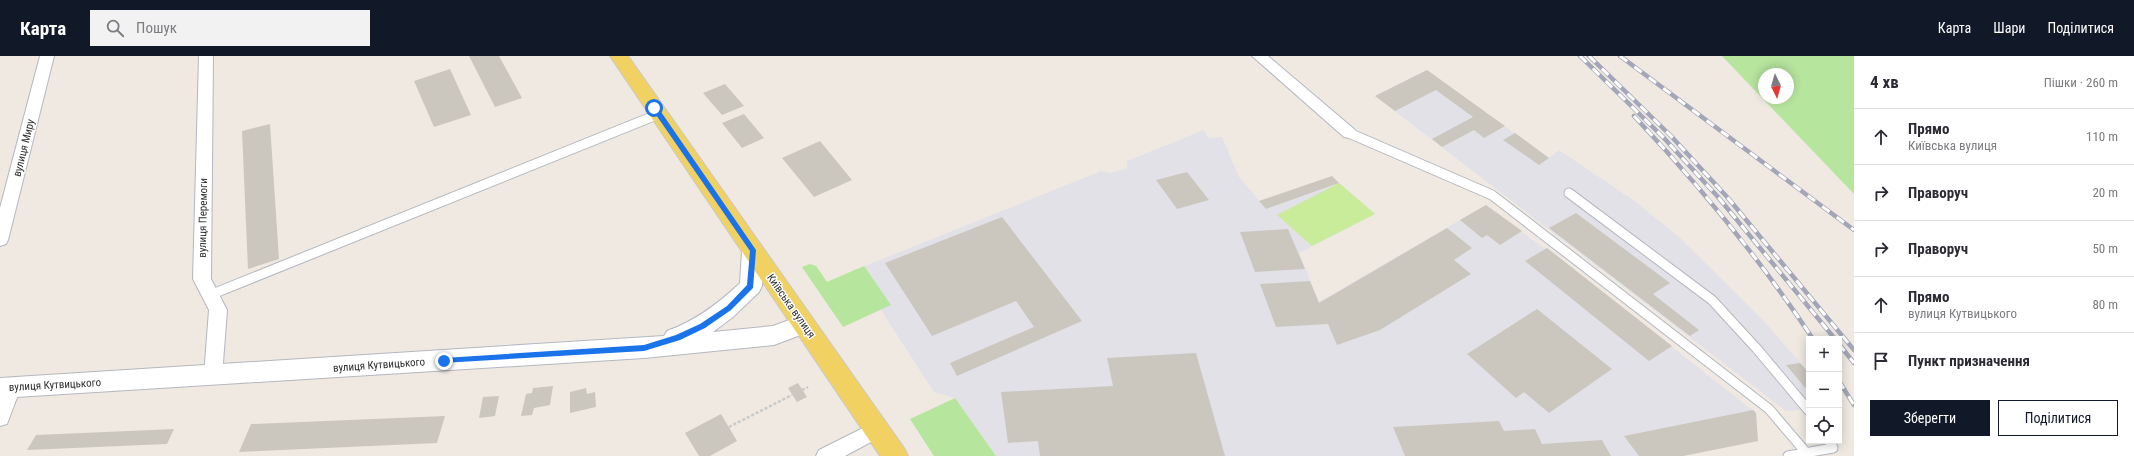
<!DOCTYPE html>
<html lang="uk">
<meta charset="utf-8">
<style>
body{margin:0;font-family:"Roboto Condensed",sans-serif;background:#f2f2f3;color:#2b2b33}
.controls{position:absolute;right:12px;bottom:12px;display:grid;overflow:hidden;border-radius:0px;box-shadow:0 2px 10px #0003}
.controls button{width:36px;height:36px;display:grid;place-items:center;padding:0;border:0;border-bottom:1px solid #e1e1e2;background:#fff;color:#2b2b33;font:20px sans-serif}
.compass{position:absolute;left:1758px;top:12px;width:36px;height:36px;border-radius:50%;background:#fff;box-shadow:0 2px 10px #0003;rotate:175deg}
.stop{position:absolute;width:12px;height:12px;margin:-9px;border:3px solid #1a73e8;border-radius:50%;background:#fff}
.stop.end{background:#1a73e8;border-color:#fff;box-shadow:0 1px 4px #0008}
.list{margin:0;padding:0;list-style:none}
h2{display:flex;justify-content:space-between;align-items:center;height:52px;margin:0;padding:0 16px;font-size:17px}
h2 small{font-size:13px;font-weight:400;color:#7c7c81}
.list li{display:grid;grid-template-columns:26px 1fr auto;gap:12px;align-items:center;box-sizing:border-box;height:56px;padding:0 16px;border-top:1px solid #e1e1e2}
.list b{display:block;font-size:15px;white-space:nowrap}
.list p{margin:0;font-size:13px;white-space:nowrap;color:#7c7c81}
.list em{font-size:13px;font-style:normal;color:#7c7c81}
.actions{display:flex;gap:8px;padding:12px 16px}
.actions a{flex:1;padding:9px 0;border:1px solid #111827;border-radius:0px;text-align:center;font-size:14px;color:#111827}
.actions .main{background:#111827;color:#fff}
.icon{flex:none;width:22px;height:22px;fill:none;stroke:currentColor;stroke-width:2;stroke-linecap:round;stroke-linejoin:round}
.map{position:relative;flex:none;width:1854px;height:400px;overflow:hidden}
header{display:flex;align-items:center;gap:24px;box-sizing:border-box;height:56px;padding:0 20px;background:#111827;color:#fff}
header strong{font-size:19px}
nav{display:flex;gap:22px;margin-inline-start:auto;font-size:14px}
.search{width:280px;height:36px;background:#f2f2f3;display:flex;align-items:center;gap:10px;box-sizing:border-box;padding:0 14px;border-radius:0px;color:#7c7c81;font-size:15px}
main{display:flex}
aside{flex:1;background:#fff}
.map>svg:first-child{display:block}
.industrial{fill:#e3e1e8}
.green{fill:#b6e59e;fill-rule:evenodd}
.pitch{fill:#c9ec9a}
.building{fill:#cbc7bf}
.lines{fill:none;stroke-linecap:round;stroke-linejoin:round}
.service-casing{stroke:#b4b7c1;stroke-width:11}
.minor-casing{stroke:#b4b7c1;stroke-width:2}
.tertiary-casing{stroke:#b4b7c1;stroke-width:2}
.primary-casing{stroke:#c9c9c9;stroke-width:2}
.path{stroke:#c9c9c9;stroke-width:2.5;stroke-dasharray:3 2;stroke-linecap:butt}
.service{stroke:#fff;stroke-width:9}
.minor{fill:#fff;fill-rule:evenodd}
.tertiary{fill:#fff;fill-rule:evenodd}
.primary{fill:#f2d163;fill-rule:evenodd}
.rail-casing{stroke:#a3a6b8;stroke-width:4.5}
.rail{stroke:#fff;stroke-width:3;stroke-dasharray:9;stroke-linecap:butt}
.route{fill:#1a73e8}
.labels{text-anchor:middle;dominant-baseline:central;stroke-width:3;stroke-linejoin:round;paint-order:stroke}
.street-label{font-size:11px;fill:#2e2e2e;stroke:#fff}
</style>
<header>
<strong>Карта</strong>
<div class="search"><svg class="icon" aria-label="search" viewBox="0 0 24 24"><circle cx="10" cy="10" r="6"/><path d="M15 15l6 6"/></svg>Пошук</div>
<nav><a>Карта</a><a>Шари</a><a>Поділитися</a></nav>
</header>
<main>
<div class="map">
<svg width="1854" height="400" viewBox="0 0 1854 400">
<rect width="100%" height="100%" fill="#efe9e1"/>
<g class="industrial">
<polygon points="1427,14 1549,102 1559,94 1636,146 1679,181 1763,264 1809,317 1809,353 1786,355 1375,40"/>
<polygon points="1204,74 1208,82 1222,81 1239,121 1266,153 1339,127 1375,158 1299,197 1319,246 1486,149 1545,193 1547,192 1756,357 1758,385 1683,400 996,400 955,342 934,336 855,214 1101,115 1110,117 1127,112 1127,105"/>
</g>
<g class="green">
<path d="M1722,0H1854V138ZM1764,18H1788V42H1764Z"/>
<polygon points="810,208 816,210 827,226 864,210 891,249 843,271 802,211"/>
<polygon points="955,342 996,400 934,400 910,363"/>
</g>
<polygon class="pitch" points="1339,127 1375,158 1312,190 1277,159"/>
<g class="building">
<polygon points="469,0 499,0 522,42 495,51"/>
<polygon points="450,13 471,59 434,71 414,25"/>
<polygon points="1427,14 1484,55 1505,70 1484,82 1474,74 1442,91 1432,83 1473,61 1436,34 1395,55 1375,40"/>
<polygon points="725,28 744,50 722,59 703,37"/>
<polygon points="744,58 764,82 742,92 722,67"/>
<polygon points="270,68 279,203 248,213 242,75"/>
<polygon points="1515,77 1549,102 1539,109 1503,84"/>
<polygon points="820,85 852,124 814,141 782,102"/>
<polygon points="1187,116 1209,144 1177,153 1156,124"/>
<polygon points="1332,120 1339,127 1266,153 1259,145"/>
<polygon points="1486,149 1522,175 1500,189 1487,179 1482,182 1460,164"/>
<polygon points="1576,157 1670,227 1653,238 1699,274 1690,280 1549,172"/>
<polygon points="1002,161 1082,265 957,320 950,307 1034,271 1016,245 932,280 885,207"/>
<polygon points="1447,172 1472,192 1454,204 1471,218 1380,274 1337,289 1328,268 1276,271 1260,228 1310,225 1319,247"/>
<polygon points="1288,173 1305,213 1255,216 1240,176"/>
<polygon points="1547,192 1672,290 1649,305 1525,205"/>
<polygon points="1537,253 1612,313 1549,357 1524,336 1516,342 1467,298"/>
<polygon points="1196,297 1225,400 1040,400 1038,385 1008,387 1001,336 1113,330 1107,302"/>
<polygon points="1800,307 1809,317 1809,336 1786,309"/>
<polygon points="798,327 807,341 797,346 788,332"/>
<polygon points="553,330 550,349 534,352 532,359 521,360 526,338 532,337 533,332"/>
<polygon points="586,332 587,338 595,336 596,351 570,357 570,336"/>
<polygon points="499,340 495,360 479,362 483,341"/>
<polygon points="1753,354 1756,357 1758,385 1683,400 1639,400 1624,380"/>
<polygon points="721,358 737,385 710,400 699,400 685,377"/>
<polygon points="445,360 437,387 239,396 251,368"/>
<polygon points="1499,365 1504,375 1535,373 1542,388 1602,384 1611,400 1405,400 1393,371"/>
<polygon points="174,373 167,388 27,394 36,379"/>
</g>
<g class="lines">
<g class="service-casing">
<g id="service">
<polyline points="1349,77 1492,139 1769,353 1809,400"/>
<polyline points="1569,137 1712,244 1757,293 1809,355"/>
<polyline points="210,239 659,58"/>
<polyline points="1788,400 1833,392 1829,385"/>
</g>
</g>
<g class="minor-casing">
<g id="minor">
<polygon points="40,0 54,0 8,184 6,188 0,190 0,152"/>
<polygon points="199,0 213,0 211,223 227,254 222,320 220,326 213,328 206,326 204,320 209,254 193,223"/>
<polygon points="1252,0 1268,0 1354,73 1357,77 1354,81 1349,82 1344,81"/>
<polygon points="12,323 19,325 21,331 7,368 0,370 0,338 5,325"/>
<polygon points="877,365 884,367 887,373 884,379 845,400 816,400 819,394"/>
</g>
</g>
<g class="tertiary-casing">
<path id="tertiary" d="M753,187L761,189L764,195L762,230L759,236L733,261L713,276L773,270L803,259L811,261L815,268L811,275L774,289L644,302L0,342V322L664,280L667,275C695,265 718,248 740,227L742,195L745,189Z"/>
</g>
<g class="primary-casing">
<polygon id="primary" points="610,0 628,0 904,392 908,400 880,400"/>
</g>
<g class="path">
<polyline points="802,334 808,331"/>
<polyline points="729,371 792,339"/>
</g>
<use href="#service" class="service"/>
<use href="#minor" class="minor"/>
<use href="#tertiary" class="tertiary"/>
<use href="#primary" class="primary"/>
<g class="rail-casing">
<g id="rail">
<polyline points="1580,0 1663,81 1718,141 1835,283"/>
<polyline points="1589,0 1671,80 1728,142 1854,294"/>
<polyline points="1620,0 1854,174"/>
<path d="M1634,60C1700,130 1760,203 1813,283"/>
<polyline points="1839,288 1854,307"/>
<polyline points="1839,325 1854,349"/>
</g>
</g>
<use href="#rail" class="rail"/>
</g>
<polygon class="route" points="652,50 657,50 756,194 753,232 731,254 705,272 680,284 644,295 442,307 442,303 444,302 644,289 676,279 700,268 727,250 747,229 750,195 652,53"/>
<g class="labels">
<g class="street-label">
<text transform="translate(24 92) rotate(-76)">вулиця Миру</text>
<text transform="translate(203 162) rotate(-89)">вулиця Перемоги</text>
<text transform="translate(791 250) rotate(55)">Київська вулиця</text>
<text transform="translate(379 309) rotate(-4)">вулиця Кутвицького</text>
<text transform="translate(55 329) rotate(-3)">вулиця Кутвицького</text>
</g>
</g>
</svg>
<div class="controls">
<button>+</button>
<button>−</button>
<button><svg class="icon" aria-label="locate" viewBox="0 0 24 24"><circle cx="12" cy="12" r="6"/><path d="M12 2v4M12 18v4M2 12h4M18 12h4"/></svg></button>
</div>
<svg class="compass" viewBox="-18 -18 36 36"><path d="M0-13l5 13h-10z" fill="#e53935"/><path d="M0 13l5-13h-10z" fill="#7c7c81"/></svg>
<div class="stop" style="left:654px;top:52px"></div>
<div class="stop end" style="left:444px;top:305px"></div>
</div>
<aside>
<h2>4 хв<small>Пішки · 260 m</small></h2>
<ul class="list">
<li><svg class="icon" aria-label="ahead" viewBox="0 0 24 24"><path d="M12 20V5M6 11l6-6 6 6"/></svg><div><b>Прямо</b><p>Київська вулиця</p></div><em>110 m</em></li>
<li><svg class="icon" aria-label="right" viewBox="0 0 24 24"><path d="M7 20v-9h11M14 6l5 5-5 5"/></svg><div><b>Праворуч</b></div><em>20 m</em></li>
<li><svg class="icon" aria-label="right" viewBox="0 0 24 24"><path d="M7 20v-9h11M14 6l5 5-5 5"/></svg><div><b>Праворуч</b></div><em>50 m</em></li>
<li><svg class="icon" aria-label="ahead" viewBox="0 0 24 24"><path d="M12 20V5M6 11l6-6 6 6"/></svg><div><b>Прямо</b><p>вулиця Кутвицького</p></div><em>80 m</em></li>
<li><svg class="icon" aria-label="arrive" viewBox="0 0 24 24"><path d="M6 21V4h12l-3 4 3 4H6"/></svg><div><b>Пункт призначення</b></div></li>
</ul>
<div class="actions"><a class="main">Зберегти</a><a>Поділитися</a></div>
</aside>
</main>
